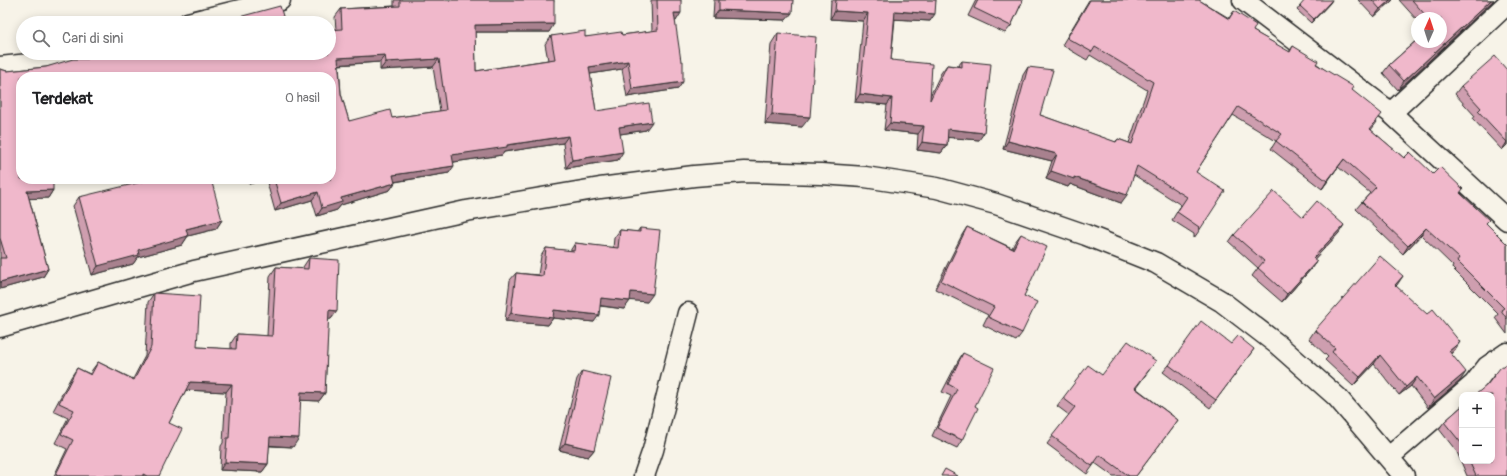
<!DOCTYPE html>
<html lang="id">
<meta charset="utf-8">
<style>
body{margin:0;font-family:Pangolin,sans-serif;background:#f6f6f6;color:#202124}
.controls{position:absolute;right:12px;bottom:12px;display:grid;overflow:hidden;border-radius:8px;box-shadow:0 2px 10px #0003}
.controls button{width:36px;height:36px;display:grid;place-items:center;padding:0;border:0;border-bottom:1px solid #e0e0e0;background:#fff;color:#202124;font:20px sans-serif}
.compass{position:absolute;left:1411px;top:12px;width:36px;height:36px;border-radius:50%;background:#fff;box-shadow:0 2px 10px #0003;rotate:3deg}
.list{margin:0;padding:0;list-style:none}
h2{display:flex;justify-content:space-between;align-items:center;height:52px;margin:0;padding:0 16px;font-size:17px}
h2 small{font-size:13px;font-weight:400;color:#757577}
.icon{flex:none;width:22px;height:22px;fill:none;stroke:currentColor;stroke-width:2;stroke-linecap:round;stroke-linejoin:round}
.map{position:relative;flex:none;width:1507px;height:476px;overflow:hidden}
.search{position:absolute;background:#fff;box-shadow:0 2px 10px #0003;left:16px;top:16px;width:320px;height:44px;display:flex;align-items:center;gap:10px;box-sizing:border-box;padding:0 14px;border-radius:22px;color:#757577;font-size:15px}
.panel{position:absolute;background:#fff;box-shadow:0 2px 10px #0003;left:16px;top:72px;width:320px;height:112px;border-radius:16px}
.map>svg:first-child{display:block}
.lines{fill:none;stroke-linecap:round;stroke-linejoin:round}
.street-casing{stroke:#2b2b2b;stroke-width:23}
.street{stroke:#f7f3e8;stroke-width:20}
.wall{fill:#ce9eaf;stroke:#2b2b2b;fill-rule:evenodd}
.shaded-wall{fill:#a8818e;stroke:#2b2b2b}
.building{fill:#f0b8cb;stroke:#2b2b2b;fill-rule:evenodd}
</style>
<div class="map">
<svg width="1507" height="476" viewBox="0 0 1507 476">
<rect width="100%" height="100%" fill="#f7f3e8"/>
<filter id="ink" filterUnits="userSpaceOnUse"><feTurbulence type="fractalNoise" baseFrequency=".025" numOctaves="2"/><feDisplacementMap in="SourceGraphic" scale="8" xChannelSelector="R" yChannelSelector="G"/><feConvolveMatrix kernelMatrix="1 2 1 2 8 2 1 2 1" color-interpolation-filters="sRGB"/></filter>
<g filter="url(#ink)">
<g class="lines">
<g class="street-casing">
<g id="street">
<polyline points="1243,0 1391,113 1507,220"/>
<polyline points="188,23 280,0"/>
<polyline points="0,67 39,63 76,53"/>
<polyline points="1391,113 1507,4"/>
<polyline points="0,327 194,271 466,211 600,188 694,176 744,172 821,174 865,177 937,188 996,204 1086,235 1156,263 1221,301 1277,344 1337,397 1404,476"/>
<polyline points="1389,457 1474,384 1487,367 1507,353"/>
<polyline points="644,476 653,450 688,313"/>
</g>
</g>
<use href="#street" class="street"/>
</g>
<g class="wall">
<path d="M394,0H554L549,32H475L476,71L548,60L545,44L551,36L585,37L622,35L652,31L651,0H681L676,21H675L678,89L627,97L622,69L590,74L596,111L646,130L620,134L618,160L566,168L563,143L504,152L502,155L454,162L449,173L395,182L390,190L341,205L337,210L317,216L312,200L275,211L266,179L249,184L247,179H331V77H21V179L53,190L48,198H29L48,269L43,277L0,289V69L7,71L46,67L85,59L89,53H329L336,30L335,17L341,9L394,6ZM380,62V70L433,67L440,111L392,118L349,121L341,94L339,65Z"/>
<polygon points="714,0 793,0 786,20 713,18"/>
<polygon points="831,0 936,0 930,21 895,19 891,60 930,96 941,73 947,65 958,66 962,61 979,140 948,137 947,145 941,153 917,150 918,134 884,130 887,105 855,102 863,21 830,19"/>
<polygon points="976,0 1023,0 1011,26 1005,33 968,16"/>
<polygon points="1089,0 1199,0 1229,18 1234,11 1253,31 1289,52 1293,46 1352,90 1377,122 1371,130 1404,158 1433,174 1461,193 1486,223 1507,244 1507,334 1495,318 1498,314 1452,268 1453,266 1421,235 1403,254 1356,209 1362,202 1370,193 1338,167 1322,189 1271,149 1276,141 1233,115 1196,172 1199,231 1194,238 1194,234 1172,220 1181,205 1134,175 1121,203 1070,184 1068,187 1046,179 1052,161 1003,149 1023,75 1028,67 1040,115 1115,142 1118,139 1129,143 1147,90 1090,55 1087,60 1062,45"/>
<polygon points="1358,0 1393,0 1374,17"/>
<polygon points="1399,0 1494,0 1398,90 1383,73 1389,65 1441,18 1417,18 1417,20"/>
<polygon points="1330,3 1311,23 1297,10 1300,6"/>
<polygon points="231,18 285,23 228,23"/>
<polygon points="778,33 802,127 765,124 771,44"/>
<polygon points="1507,70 1507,145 1502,150 1473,119 1475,116 1455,94 1461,86"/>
<polygon points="79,197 222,220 216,229 188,236 182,245 138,257 133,264 92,275 73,206"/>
<polygon points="1303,217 1339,233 1314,259 1311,269 1282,302 1252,276 1258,268 1229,242 1234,235"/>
<polygon points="967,227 1012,248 1015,242 1021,234 1024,296 1022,333 1016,341 983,325 988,315 935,289 962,235"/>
<polygon points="640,228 647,302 630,300 624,309 600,306 594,322 553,318 548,325 505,321 510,280 516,273 538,275 541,256 546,248 570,251 575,243 613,248 614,238 620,230 637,232"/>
<polygon points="309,258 337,311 331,319 328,319 325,393 319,401 301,400 293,447 269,446 268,464 262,472 220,470 221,446 223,443 226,392 186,390 169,423 159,476 54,476 67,449 55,443 68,418 53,411 71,377 77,368 90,374 92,370 98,362 133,379 145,356 148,302 154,293 197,347 231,349 231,343 237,334 267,336 270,276 276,267 303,269 303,267"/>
<polygon points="1396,286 1454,351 1451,353 1460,381 1428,408 1411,386 1399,395 1374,364 1353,386 1325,360 1328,357 1309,339 1315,330"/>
<polygon points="1231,344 1254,349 1210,408 1163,372 1169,365"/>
<polygon points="963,353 975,406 962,440 957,448 932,436 951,396 942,392 958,361"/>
<polygon points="1150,369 1136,388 1178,420 1136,476 1113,476 1095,463 1087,474 1047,444 1069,415 1057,406 1063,398 1102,375"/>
<polygon points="582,371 594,450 588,457 559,450 577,379"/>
<polygon points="1487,385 1507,476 1467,476 1457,452 1439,429 1444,422 1462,406 1462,461 1492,461"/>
</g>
<g class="shaded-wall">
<polygon points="1332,0 1330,3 1311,23 1314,19"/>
<polygon points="1390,0 1393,0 1374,17 1380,9"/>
<polygon points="1491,0 1494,0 1398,90 1404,81"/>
<polygon points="719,10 792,13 786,20 713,18"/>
<polygon points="835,11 868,13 863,21 830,19"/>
<polygon points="895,11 935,14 930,21 890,19"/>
<polygon points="674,13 681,13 676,21 668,21"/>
<polygon points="554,24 549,32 470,32 475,25"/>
<polygon points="385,55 380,62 333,65 338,58"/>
<polygon points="439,59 433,67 380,70 386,62"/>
<polygon points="628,61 622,69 584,75 589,67"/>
<polygon points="683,82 678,89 627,97 632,89"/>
<polygon points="860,94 892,98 887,105 855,102"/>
<polygon points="772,114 810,117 802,127 765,124"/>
<polygon points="652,122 646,130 614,135 619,127"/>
<polygon points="890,123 924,126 918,134 884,130"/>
<polygon points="948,129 984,133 979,140 943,137"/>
<polygon points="568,136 563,143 504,152 502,155 447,163 452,155 507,145"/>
<polygon points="1008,141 1057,154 1052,161 1003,149"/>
<polygon points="922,142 947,145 941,153 917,150"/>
<polygon points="1507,142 1507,145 1502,150"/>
<polygon points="623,152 618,160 566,168 572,160"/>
<polygon points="1344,159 1338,167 1322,189 1327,181"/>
<polygon points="454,166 449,173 387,183 393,175"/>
<polygon points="1051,171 1074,177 1127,195 1121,203 1070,184 1068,187 1046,179"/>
<polygon points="252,179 266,179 249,184"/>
<polygon points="395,183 390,190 341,205 337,210 317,216 322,208 341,198"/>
<polygon points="53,190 48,198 22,199 27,191"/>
<polygon points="318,192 312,200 275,211 281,203"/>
<polygon points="222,220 216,229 188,236 182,245 138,257 133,264 92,275 98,266 186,229"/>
<polygon points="1344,225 1339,233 1308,266 1313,258"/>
<polygon points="1426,228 1421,235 1403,254 1408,246"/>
<polygon points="1317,261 1311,269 1282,302 1287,294"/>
<polygon points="48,269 43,277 0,289 0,282"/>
<polygon points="1403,276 1397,285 1389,293 1395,285"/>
<polygon points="631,292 653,294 647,302 625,300"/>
<polygon points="601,298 630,301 624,309 596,305"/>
<polygon points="329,310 337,311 331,319 323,319"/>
<polygon points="554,310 599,315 594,322 553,318 548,325 505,321 511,313"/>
<polygon points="1460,342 1454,351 1443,359 1449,351"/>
<polygon points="1380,355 1374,364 1353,386 1360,377"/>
<polygon points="1466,372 1460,381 1428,408 1434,399"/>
<polygon points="1417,377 1411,386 1399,395 1406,387"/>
<polygon points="190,382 232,384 226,392 184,390"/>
<polygon points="301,392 325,393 319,401 295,400"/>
<polygon points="270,437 299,438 293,447 264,445"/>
<polygon points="565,443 594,450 588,457 559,450"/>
<polygon points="225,462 268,464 262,472 220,470"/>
</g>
<g class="building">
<path d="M400,0H554V24L475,25L476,71L555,59L551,36L585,31V37L621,32L622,35L658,30L657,0H681V13H674L681,61H683V82L632,89L628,61L589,67L596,111L649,103L652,122L619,127L623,152L572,160L568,136L507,145V147L452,155L454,166L393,175L395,183L341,198L342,202L322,208L318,192L281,203L274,179H331V77H21V179H53V190L27,191L48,269L0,282V258H6L0,238V69L7,71L46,67L73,59H88V54L89,53H329V30L342,29L341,9L400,6ZM385,55L386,62L439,59L446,110L392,118L390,110L349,121L341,94L338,58Z"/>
<polygon points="719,0 793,0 792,13 719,10"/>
<polygon points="836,0 936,0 935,14 895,11 891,60 932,64 930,100 947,65 962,67 962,61 991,64 984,133 948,129 947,145 922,142 924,126 890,123 892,98 860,94 868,13 835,11"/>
<polygon points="978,0 1023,0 1011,26 974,8"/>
<polygon points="1090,0 1199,0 1229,19 1234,11 1256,25 1253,31 1290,52 1293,46 1318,61 1316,64 1354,87 1352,90 1382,114 1370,129 1404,158 1410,152 1433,174 1440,167 1463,189 1460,193 1489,220 1486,223 1507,244 1507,319 1501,310 1504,308 1457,261 1459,258 1426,228 1408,246 1362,202 1376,187 1344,159 1327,181 1276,141 1282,134 1238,107 1196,172 1225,191 1199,231 1199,227 1177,212 1187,197 1137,166 1127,195 1074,177 1074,179 1051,171 1057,154 1008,141 1028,67 1053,70 1040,115 1116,142 1118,139 1132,144 1153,82 1095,47 1092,52 1067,38"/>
<polygon points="1305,0 1332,0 1314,19 1300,6"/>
<polygon points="1372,0 1390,0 1380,9"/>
<polygon points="1412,0 1491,0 1404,81 1389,65 1417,40 1417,42 1441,42 1441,18 1428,18"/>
<polygon points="280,6 285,23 210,23 231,22 231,18 239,17"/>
<polygon points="778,33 816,37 810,117 772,114"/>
<polygon points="1495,56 1507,70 1507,142 1478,111 1481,108 1461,86"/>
<polygon points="154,179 211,179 222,220 186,229 188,236 138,250 139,255 98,266 79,197"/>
<polygon points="1274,191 1303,217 1317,201 1344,225 1313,258 1317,261 1287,294 1258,268 1264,261 1234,235"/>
<polygon points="967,227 1013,249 1021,234 1047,247 1024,296 1037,302 1022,333 988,317 994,307 941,281"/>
<polygon points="640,228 660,230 653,294 631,292 630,301 601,298 599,315 554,310 553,318 511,313 516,273 543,276 546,248 574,251 575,243 618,248 620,230 640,232"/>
<polygon points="1380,256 1403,276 1395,285 1427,314 1433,309 1460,342 1449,351 1466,372 1434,399 1417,377 1406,387 1380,355 1360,377 1332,352 1335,348 1315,330"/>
<polygon points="309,258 339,260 337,311 329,310 325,393 301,392 299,438 270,437 268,464 225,462 227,438 229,438 232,384 190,382 169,423 182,429 159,476 147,476 143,474 143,476 61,476 56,474 73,440 61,434 74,410 59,403 77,368 91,375 98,362 134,380 151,347 154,293 200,296 197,347 236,349 237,334 272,336 276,267 308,269"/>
<polygon points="1201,321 1231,344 1238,336 1254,349 1216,400 1169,365"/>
<polygon points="1128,341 1156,361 1135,388 1178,420 1136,476 1129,476 1100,455 1092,466 1052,436 1075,407 1063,398 1088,365 1102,375"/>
<polygon points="963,353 994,368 975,406 978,408 962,440 937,428 957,389 948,384"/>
<polygon points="1507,363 1507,476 1476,476 1469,461 1492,461 1492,395 1475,395 1487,385 1500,368"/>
<polygon points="582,371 611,378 594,450 565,443"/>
<polygon points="1462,406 1462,444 1444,422"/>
<polygon points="945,469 958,476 941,476"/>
</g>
</g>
</svg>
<div class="controls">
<button>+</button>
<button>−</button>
</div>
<svg class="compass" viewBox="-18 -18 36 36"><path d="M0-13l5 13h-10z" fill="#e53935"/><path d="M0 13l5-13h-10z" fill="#757577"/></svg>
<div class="search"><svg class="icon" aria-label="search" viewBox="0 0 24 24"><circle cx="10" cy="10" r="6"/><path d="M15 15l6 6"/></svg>Cari di sini</div>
<section class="panel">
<h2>Terdekat<small>0 hasil</small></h2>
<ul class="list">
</ul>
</section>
</div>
